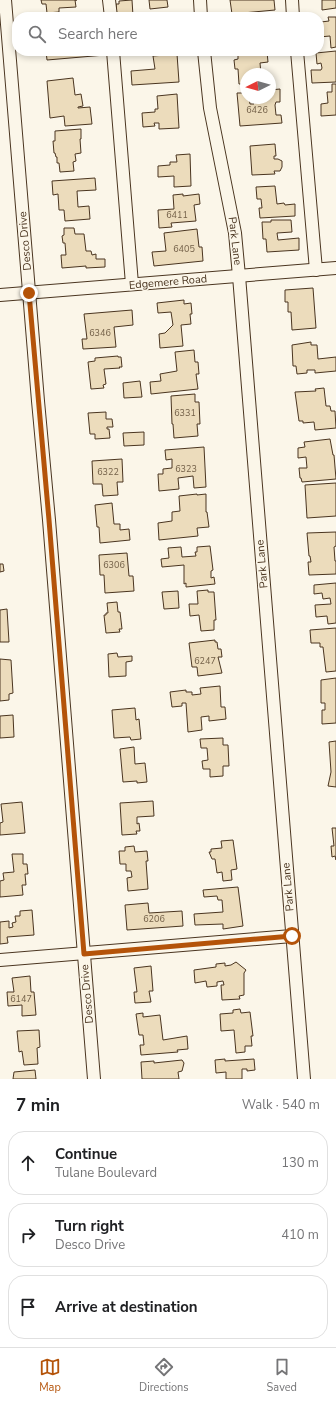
<!DOCTYPE html>
<meta charset="utf-8">
<style>
body{margin:0;font-family:"Nunito Sans",sans-serif;background:#f6f6f6;color:#202124}
.compass{position:absolute;left:240px;top:68px;width:36px;height:36px;border-radius:50%;background:#fff;box-shadow:0 2px 6px #0003;rotate:265deg}
.stop{position:absolute;width:12px;height:12px;margin:-9px;border:3px solid #b45309;border-radius:50%;background:#fff}
.stop.end{background:#b45309;border-color:#fff;box-shadow:0 1px 4px #0008}
.list{margin:0;padding:0;list-style:none}
h2{display:flex;justify-content:space-between;align-items:center;height:52px;margin:0;padding:0 16px;font-size:17px}
h2 small{font-size:13px;font-weight:400;color:#757577}
.list li{display:grid;grid-template-columns:26px 1fr auto;gap:12px;align-items:center;box-sizing:border-box;height:64px;margin:0 8px 8px;padding:0 8px;border:1px solid #e0e0e0;border-radius:16px}
.list b{display:block;font-size:15px;white-space:nowrap}
.list p{margin:0;font-size:13px;white-space:nowrap;color:#757577}
.list em{font-size:13px;font-style:normal;color:#757577}
.icon{flex:none;width:22px;height:22px;fill:none;stroke:currentColor;stroke-width:2;stroke-linecap:round;stroke-linejoin:round}
.map{position:relative;flex:none;width:336px;height:1079px;overflow:hidden}
.search{position:absolute;background:#fff;box-shadow:0 2px 6px #0003;left:12px;right:12px;top:12px;height:44px;display:flex;align-items:center;gap:10px;box-sizing:border-box;padding:0 14px;border-radius:16px;color:#757577;font-size:15px}
.sheet{height:268px;background:#fff}
nav{display:flex;justify-content:space-around;align-items:center;box-sizing:border-box;height:56px;border-top:1px solid #e0e0e0;background:#fff;font-size:11px;color:#757577}
nav a{display:grid;justify-items:center;gap:2px}
nav .on{color:#b45309}
.map>svg:first-child{display:block}
.building{fill:#ecdcbc;stroke:#4a3520}
.lines{fill:none;stroke-linecap:round;stroke-linejoin:round}
.minor-casing{stroke:#4a3520;stroke-width:14}
.minor{stroke:#fbf6e9;stroke-width:12}
.route{stroke:#b45309;stroke-width:5}
.labels{text-anchor:middle;dominant-baseline:central;stroke-width:3;stroke-linejoin:round;paint-order:stroke}
.number-label{font-size:9px;fill:#725f47}
.street-label{font-size:11px;fill:#4a3520;stroke:#fbf6e9}
</style>
<div class="map">
<svg width="336" height="1079" viewBox="0 0 336 1079">
<rect width="100%" height="100%" fill="#fbf6e9"/>
<g class="building">
<polygon points="41,0 77,0 75,0 76,7 59,8 59,12 47,13 46,4 42,4"/>
<polygon points="132,0 133,16 117,17 116,4 119,4 119,1"/>
<polygon points="149,0 167,0 168,7 150,9"/>
<polygon points="230,0 274,0 275,10 232,14"/>
<polygon points="322,0 336,0 336,8 322,10"/>
<polygon points="328,17 336,17 336,47 331,48 330,36 319,37 319,25 322,25 321,22 329,21"/>
<polygon points="46,51 105,51 105,55 47,60"/>
<polygon points="336,51 336,82 312,83 311,70 321,70 322,68 321,63 317,64 316,53"/>
<polygon points="267,52 268,62 260,63 261,74 246,74 246,84 239,84 238,69 235,69 234,60 238,59 238,54"/>
<polygon points="177,54 179,82 132,85 131,71 155,69 153,56"/>
<polygon points="73,78 75,95 81,94 83,106 78,107 78,108 90,107 92,124 65,126 64,116 50,118 47,81"/>
<polygon points="332,84 336,84 336,115 321,116 321,104 328,103 327,92 332,92"/>
<polygon points="280,89 280,102 276,102 275,105 276,115 281,115 282,123 240,126 237,93 246,93 246,98 249,98 250,104 254,104 253,102 261,102 260,98 270,98 270,90"/>
<polygon points="177,94 179,128 159,129 159,123 154,123 155,126 143,127 142,113 155,112 155,109 158,109 157,96"/>
<polygon points="81,129 81,139 80,139 81,153 75,154 76,161 73,162 74,171 60,172 59,163 57,163 57,157 56,157 55,153 54,153 53,141 55,141 55,131"/>
<polygon points="275,144 276,156 274,156 274,159 278,159 282,161 282,167 280,171 274,171 275,174 252,175 250,146"/>
<polygon points="190,154 191,186 174,187 174,176 158,177 158,166 170,165 170,162 177,162 176,155"/>
<polygon points="95,178 96,190 77,191 78,207 89,206 90,219 65,221 64,210 59,210 58,194 53,195 52,181"/>
<polygon points="275,186 277,204 284,203 285,205 295,204 295,216 260,218 259,208 262,208 261,199 257,199 256,187"/>
<polygon points="183,194 183,196 199,194 200,204 194,205 196,221 171,223 172,227 159,228 158,210 174,209 173,195"/>
<polygon points="271,220 291,220 292,232 277,233 278,240 299,238 299,250 267,252 266,239 263,239 262,222 271,222"/>
<polygon points="64,228 74,228 75,234 84,234 86,251 91,251 92,255 96,254 96,259 105,259 105,267 86,268 86,266 62,268 61,255 66,255 65,243 63,243 62,236 64,235"/>
<polygon points="197,229 199,247 202,247 203,261 154,266 152,252 166,251 164,233"/>
<polygon points="313,288 316,328 292,330 291,312 288,312 288,302 285,302 285,290"/>
<polygon points="184,300 184,304 191,303 192,314 190,314 191,324 181,325 183,346 160,348 159,334 165,333 173,325 171,312 158,313 157,303"/>
<polygon points="132,310 133,325 114,327 116,347 83,349 82,339 87,339 84,314"/>
<polygon points="311,342 311,345 317,345 318,359 336,357 336,371 315,373 315,370 307,370 307,373 297,374 296,366 293,366 292,345"/>
<polygon points="194,350 195,362 198,362 199,374 196,374 198,389 151,394 150,382 161,381 160,374 177,371 175,352"/>
<polygon points="118,356 118,357 121,357 122,367 119,367 120,368 104,369 106,384 103,385 104,388 91,389 88,362 95,361 95,358"/>
<polygon points="140,381 142,397 124,398 123,383"/>
<polygon points="324,388 326,406 330,406 331,411 335,411 336,428 315,430 314,422 303,423 303,421 299,421 295,392 316,391 315,389"/>
<polygon points="195,394 195,402 199,402 200,424 197,424 198,436 174,438 173,424 172,424 171,396"/>
<polygon points="106,412 106,419 112,419 113,427 107,427 107,429 109,429 110,438 95,439 95,434 90,434 88,413"/>
<polygon points="144,432 144,445 124,446 123,433"/>
<polygon points="330,439 333,455 334,455 336,479 302,482 301,478 300,478 299,468 307,468 306,457 298,458 298,448 305,447 304,442"/>
<polygon points="204,447 206,487 194,488 193,476 178,478 179,489 159,491 158,474 163,474 163,469 172,468 172,459 166,460 165,450"/>
<polygon points="122,459 123,482 117,482 118,495 103,496 102,484 93,484 92,461"/>
<polygon points="336,483 336,516 307,518 305,485"/>
<polygon points="197,494 197,495 206,494 206,512 207,512 209,527 197,528 198,536 159,540 158,523 172,521 172,512 180,511 179,496"/>
<polygon points="112,503 114,524 120,524 120,530 129,529 130,540 100,543 99,527 97,527 95,505"/>
<polygon points="336,532 336,546 334,547 335,561 336,561 336,574 309,575 308,562 311,562 310,556 309,556 307,533"/>
<polygon points="210,546 213,570 211,571 211,578 214,577 215,584 186,587 186,583 184,584 184,565 162,567 161,559 169,558 168,548 181,547 182,557 196,556 195,552 197,552 197,547"/>
<polygon points="127,553 129,576 133,576 134,591 105,593 104,575 100,575 99,555"/>
<polygon points="0,564 3,564 4,571 0,572"/>
<polygon points="336,583 336,623 328,624 327,616 316,617 315,605 331,604 330,598 323,599 322,593 314,594 314,585"/>
<polygon points="208,590 208,592 214,592 216,620 214,620 214,630 201,631 199,615 190,616 189,604 198,604 197,591"/>
<polygon points="178,591 179,608 164,609 162,592"/>
<polygon points="117,602 118,612 120,612 122,629 119,629 120,632 106,633 104,615 106,615 106,613 108,613 107,603"/>
<polygon points="7,609 9,642 0,642 0,610"/>
<polygon points="336,628 336,671 326,672 323,647 320,647 320,643 311,643 310,630"/>
<polygon points="215,640 215,642 217,642 218,649 221,649 222,657 218,657 222,673 198,676 197,667 192,667 189,643"/>
<polygon points="117,653 118,657 132,656 132,661 126,662 126,676 109,677 108,654"/>
<polygon points="0,659 11,660 13,693 9,694 9,700 0,701"/>
<polygon points="336,678 336,723 322,724 322,710 325,710 325,703 321,703 321,680"/>
<polygon points="220,686 221,707 225,707 226,719 209,721 209,716 201,717 202,730 188,732 186,703 182,703 182,706 172,707 170,692 186,690 186,692 192,692 192,695 201,694 200,688"/>
<polygon points="135,708 136,720 139,719 141,739 131,740 130,737 114,738 112,710"/>
<polygon points="13,715 14,737 0,738 0,716"/>
<polygon points="223,738 223,745 228,745 229,766 223,766 223,776 210,777 210,769 203,769 202,761 208,760 207,748 201,748 200,739"/>
<polygon points="336,741 336,787 328,786 331,772 329,742"/>
<polygon points="134,747 135,764 145,763 147,782 137,783 137,781 123,782 120,749"/>
<polygon points="153,801 154,816 137,817 137,824 139,823 140,831 136,831 137,834 122,835 120,803"/>
<polygon points="22,802 25,833 0,835 0,823 3,822 1,804"/>
<polygon points="332,828 336,828 336,860 335,856 332,857 331,846 334,846"/>
<polygon points="233,840 237,869 231,870 232,880 223,881 222,872 217,873 215,859 212,859 209,852 211,852 211,849 222,848 221,841"/>
<polygon points="134,846 135,852 147,851 148,861 146,861 148,889 128,891 127,878 132,877 131,871 126,871 126,864 120,864 119,851 125,851 125,847"/>
<polygon points="12,854 23,854 23,864 27,864 28,874 25,874 26,885 22,885 23,895 0,897 0,881 4,880 3,873 14,872"/>
<polygon points="238,887 243,926 223,929 223,924 195,925 194,914 223,912 222,900 218,900 217,896 204,897 203,890"/>
<polygon points="148,903 149,913 182,911 183,926 127,930 125,905"/>
<polygon points="32,910 34,935 7,937 8,943 0,944 0,922 9,921 9,928 13,927 12,923 16,922 15,916 20,916 20,911"/>
<polygon points="236,962 246,970 244,973 244,995 239,996 240,999 222,1000 221,985 224,985 223,981 217,982 217,986 207,987 206,981 195,983 194,970 216,967 216,964 225,963 225,966 231,965"/>
<polygon points="151,966 153,991 149,991 151,1002 135,1003 134,992 137,992 134,968"/>
<polygon points="30,976 31,992 34,992 36,1015 22,1016 22,1005 8,1006 7,992 14,992 12,978"/>
<polygon points="240,1009 241,1013 250,1012 253,1036 251,1036 252,1046 245,1046 245,1052 236,1053 234,1030 221,1031 220,1014 233,1013 233,1010"/>
<polygon points="143,1013 143,1017 160,1015 163,1040 187,1036 188,1049 177,1050 178,1052 141,1055 140,1045 144,1045 143,1035 139,1035 136,1014"/>
<polygon points="39,1030 40,1047 37,1048 38,1064 24,1065 22,1051 19,1052 17,1031"/>
<polygon points="225,1059 225,1061 254,1059 255,1070 247,1071 247,1069 242,1069 242,1079 226,1079 226,1072 216,1073 215,1060"/>
<polygon points="182,1060 184,1063 182,1071 178,1072 179,1079 142,1079 141,1062 154,1061 154,1063"/>
<polygon points="35,1070 36,1079 13,1079 14,1072"/>
</g>
<g class="lines">
<g class="minor-casing">
<g id="minor">
<polyline points="5,0 38,401 49,520 94,1079"/>
<polyline points="109,0 111,17"/>
<polyline points="200,0 201,17"/>
<polyline points="292,0 293,17"/>
<polyline points="113,51 132,284"/>
<polyline points="204,51 210,108 235,233 239,276 304,1079"/>
<polyline points="297,51 316,270"/>
<polyline points="0,295 336,268"/>
<polyline points="0,960 292,936"/>
</g>
</g>
<use href="#minor" class="minor"/>
</g>
<g class="lines">
<polyline class="route" points="29,293 49,520 84,954 292,936"/>
</g>
<g class="labels">
<g class="number-label">
<text x="257" y="110">6426</text>
<text x="177" y="215">6411</text>
<text x="184" y="249">6405</text>
<text x="100" y="333">6346</text>
<text x="185" y="413">6331</text>
<text x="186" y="469">6323</text>
<text x="108" y="472">6322</text>
<text x="114" y="565">6306</text>
<text x="205" y="661">6247</text>
<text x="154" y="919">6206</text>
<text x="21" y="999">6147</text>
</g>
<g class="street-label">
<text transform="translate(25 241) rotate(-95)">Desco Drive</text>
<text transform="translate(235 241) rotate(83)">Park Lane</text>
<text transform="translate(168 282) rotate(-5)">Edgemere Road</text>
<text transform="translate(262 564) rotate(-95)">Park Lane</text>
<text transform="translate(288 887) rotate(-95)">Park Lane</text>
<text transform="translate(87 994) rotate(-95)">Desco Drive</text>
</g>
</g>
</svg>
<svg class="compass" viewBox="-18 -18 36 36"><path d="M0-13l5 13h-10z" fill="#e53935"/><path d="M0 13l5-13h-10z" fill="#757577"/></svg>
<div class="stop" style="left:292px;top:936px"></div>
<div class="stop end" style="left:29px;top:293px"></div>
<div class="search"><svg class="icon" aria-label="search" viewBox="0 0 24 24"><circle cx="10" cy="10" r="6"/><path d="M15 15l6 6"/></svg>Search here</div>
</div>
<section class="sheet">
<h2>7 min<small>Walk · 540 m</small></h2>
<ul class="list">
<li><svg class="icon" aria-label="ahead" viewBox="0 0 24 24"><path d="M12 20V5M6 11l6-6 6 6"/></svg><div><b>Continue</b><p>Tulane Boulevard</p></div><em>130 m</em></li>
<li><svg class="icon" aria-label="right" viewBox="0 0 24 24"><path d="M7 20v-9h11M14 6l5 5-5 5"/></svg><div><b>Turn right</b><p>Desco Drive</p></div><em>410 m</em></li>
<li><svg class="icon" aria-label="arrive" viewBox="0 0 24 24"><path d="M6 21V4h12l-3 4 3 4H6"/></svg><div><b>Arrive at destination</b></div></li>
</ul>
</section>
<nav>
<a class="on"><svg class="icon" aria-label="map" viewBox="0 0 24 24"><path d="M3 6l6-2 6 2 6-2v14l-6 2-6-2-6 2zM9 4v14M15 6v14"/></svg>Map</a>
<a><svg class="icon" aria-label="directions" viewBox="0 0 24 24"><path d="M12 3l9 9-9 9-9-9zM9 14v-3h6M13 9l2 2-2 2"/></svg>Directions</a>
<a><svg class="icon" aria-label="saved" viewBox="0 0 24 24"><path d="M7 4h10v16l-5-4-5 4z"/></svg>Saved</a>
</nav>
